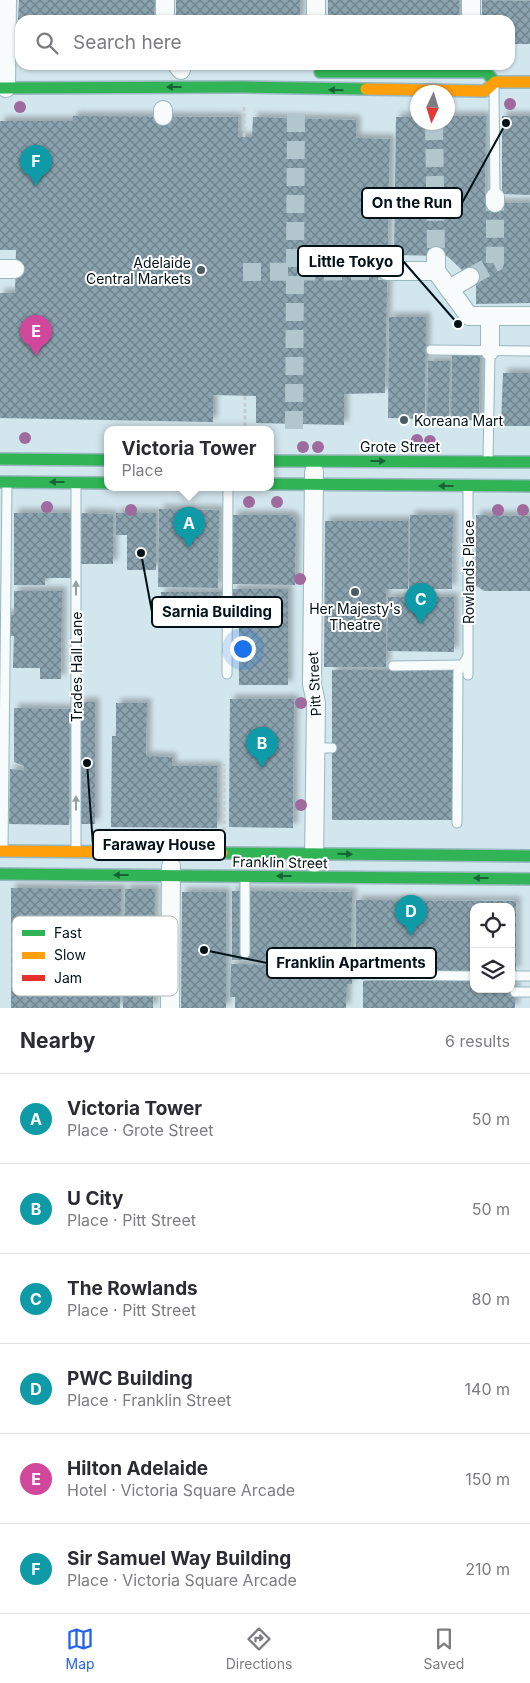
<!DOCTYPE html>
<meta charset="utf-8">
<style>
body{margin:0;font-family:Inter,sans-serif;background:#f2f2f3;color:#2b2b33}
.controls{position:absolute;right:15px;bottom:15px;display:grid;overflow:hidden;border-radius:10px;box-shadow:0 1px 4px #0004}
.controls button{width:45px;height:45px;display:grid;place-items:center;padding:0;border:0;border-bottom:1px solid #e1e1e2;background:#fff;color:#2b2b33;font:25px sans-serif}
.compass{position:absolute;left:410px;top:85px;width:45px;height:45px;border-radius:50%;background:#fff;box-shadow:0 1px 4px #0004;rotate:184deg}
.you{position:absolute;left:242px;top:648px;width:18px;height:18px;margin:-12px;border:4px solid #fff;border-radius:50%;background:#1a73e8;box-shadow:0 0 0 8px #1a73e833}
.badge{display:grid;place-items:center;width:32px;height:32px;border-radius:50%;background:#2563eb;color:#fff;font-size:16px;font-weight:700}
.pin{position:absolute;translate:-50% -41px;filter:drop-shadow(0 1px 2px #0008)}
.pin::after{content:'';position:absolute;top:26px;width:18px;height:15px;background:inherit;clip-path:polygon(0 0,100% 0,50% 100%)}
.popup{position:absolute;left:104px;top:426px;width:170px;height:65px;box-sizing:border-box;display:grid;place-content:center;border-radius:10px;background:#fff;filter:drop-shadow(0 1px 4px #0005);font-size:16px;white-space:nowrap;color:#7c7c81}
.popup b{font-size:19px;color:#2b2b33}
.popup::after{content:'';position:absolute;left:50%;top:100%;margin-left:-10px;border:10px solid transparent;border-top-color:#fff}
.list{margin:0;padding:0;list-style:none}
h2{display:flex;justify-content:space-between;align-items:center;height:65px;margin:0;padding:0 20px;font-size:21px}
h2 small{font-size:16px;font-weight:400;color:#7c7c81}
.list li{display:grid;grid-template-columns:32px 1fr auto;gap:15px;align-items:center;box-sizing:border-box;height:90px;padding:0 20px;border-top:1px solid #e1e1e2}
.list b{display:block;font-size:19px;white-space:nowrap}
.list p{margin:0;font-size:16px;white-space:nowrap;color:#7c7c81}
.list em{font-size:16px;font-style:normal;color:#7c7c81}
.icon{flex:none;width:28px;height:28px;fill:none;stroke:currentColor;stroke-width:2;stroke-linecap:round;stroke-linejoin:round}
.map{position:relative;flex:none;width:530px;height:1008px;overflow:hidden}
.search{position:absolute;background:#fff;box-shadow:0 1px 4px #0004;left:15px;right:15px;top:15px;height:55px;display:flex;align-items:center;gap:12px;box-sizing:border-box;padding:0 18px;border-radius:15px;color:#7c7c81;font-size:19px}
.sheet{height:605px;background:#fff}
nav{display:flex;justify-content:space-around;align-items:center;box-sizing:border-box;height:70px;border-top:1px solid #e1e1e2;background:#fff;font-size:14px;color:#7c7c81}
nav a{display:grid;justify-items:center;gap:2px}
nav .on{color:#2563eb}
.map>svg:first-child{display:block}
.building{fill:url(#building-cross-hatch);filter:url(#shadow)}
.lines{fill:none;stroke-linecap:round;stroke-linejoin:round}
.street-tunnel{stroke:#b2c6cd;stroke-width:18;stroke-dasharray:18 9;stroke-linecap:butt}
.lane-casing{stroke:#99b7bf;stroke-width:11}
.street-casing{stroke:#99b7bf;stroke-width:20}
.fast-casing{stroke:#99b7bf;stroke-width:14}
.slow-casing{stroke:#99b7bf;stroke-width:14}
.path{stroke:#c7cdcf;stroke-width:3;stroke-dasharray:4 2.5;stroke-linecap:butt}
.lane{stroke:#f8fbfc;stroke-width:9}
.street{stroke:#f8fbfc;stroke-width:18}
.fast{stroke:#30b455;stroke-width:11}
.slow{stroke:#ff9f0a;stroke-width:11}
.tree{fill:#9f6b9e}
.oneway{fill:#186336}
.oneway2{fill:#959ea1}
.poi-dot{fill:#4a5c63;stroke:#fff;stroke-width:2}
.labels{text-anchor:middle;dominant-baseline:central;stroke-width:4;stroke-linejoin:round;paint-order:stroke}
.poi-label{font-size:14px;fill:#001218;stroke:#fff;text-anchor:end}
.street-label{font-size:14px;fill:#001218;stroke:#fff}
.key{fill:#fff;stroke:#b2b8ba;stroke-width:1}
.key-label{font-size:14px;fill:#001218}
.leader{fill:none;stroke:#001218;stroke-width:2}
.callout-dot{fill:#001218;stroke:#fff;stroke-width:2}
.callout{fill:#fff;stroke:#001218;stroke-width:2}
.callout-label{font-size:15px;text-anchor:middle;font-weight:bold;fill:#001218}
</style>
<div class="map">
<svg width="530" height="1008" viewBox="0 0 530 1008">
<defs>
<pattern id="building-cross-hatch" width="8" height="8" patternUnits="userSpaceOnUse" patternTransform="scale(1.25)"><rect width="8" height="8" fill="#8aa3af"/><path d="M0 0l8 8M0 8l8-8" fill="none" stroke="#6e838d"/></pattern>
<filter id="shadow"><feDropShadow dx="4.5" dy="-4.5" stdDeviation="2.5" flood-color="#0004"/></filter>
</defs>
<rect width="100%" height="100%" fill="#d2e6ed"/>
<g class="building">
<polygon points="19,0 155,0 154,20 18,20"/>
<rect x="176" y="0" width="124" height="20"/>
<rect x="328" y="0" width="131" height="20"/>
<polygon points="482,0 530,1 530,44 510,44 510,20 482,20"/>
<polygon points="73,116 238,117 238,137 252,137 253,117 356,120 356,138 390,139 385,393 344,394 344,425 256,423 256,396 213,395 213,422 0,418 0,293 15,293 16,250 0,250 0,121 72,121"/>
<polygon points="418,116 418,122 448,122 448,116 486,116 485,203 530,203 530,303 476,304 476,283 447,256 394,255 396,117"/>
<polygon points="502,116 530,116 530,195 502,194"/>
<polygon points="389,317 426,317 425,419 388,418"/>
<polygon points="452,355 480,355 479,420 451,420"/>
<polygon points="428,361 450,361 449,420 427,420"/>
<polygon points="503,373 530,373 530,426 501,426"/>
<polygon points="159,509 219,510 218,588 158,587"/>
<polygon points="14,513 71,513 72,578 45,578 45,585 14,585"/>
<polygon points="81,513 113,514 113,564 81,564"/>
<polygon points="116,513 156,513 156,570 127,570 127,535 116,535"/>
<polygon points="233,515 290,515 296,521 295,585 232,584"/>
<polygon points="410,515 453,515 452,589 409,589"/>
<polygon points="476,515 530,516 530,591 484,591 475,585"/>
<polygon points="325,521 408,521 408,589 386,589 386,667 324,667"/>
<polygon points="232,589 288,589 288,685 239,685 239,603 232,603"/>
<polygon points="14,591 62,591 61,679 40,679 40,668 13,668 14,636 0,636 0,614 14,615"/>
<rect x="161" y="592" width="62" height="28"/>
<polygon points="388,597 454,597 454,652 387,651"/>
<rect x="332" y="670" width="122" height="150"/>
<polygon points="230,699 294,699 293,828 229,827"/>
<polygon points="80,702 95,702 95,824 79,824"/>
<polygon points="116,703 147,703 146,756 172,757 172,766 217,766 217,828 111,827 112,736 116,736"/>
<polygon points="14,708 70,709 69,825 9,824 10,769 24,770 24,766 14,762"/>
<polygon points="11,888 121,889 120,1008 11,1008"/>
<polygon points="125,889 155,889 153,1008 123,1008"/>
<polygon points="232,891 352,892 351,963 232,960"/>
<polygon points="182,892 226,892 226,1008 181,1008"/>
<polygon points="356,900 516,901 516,971 511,971 511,907 474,907 474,971 356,971"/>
<polygon points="231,964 353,966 352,984 347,984 346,1008 235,1008 235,997 230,997"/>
<polygon points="363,981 474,981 474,989 511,989 511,981 515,981 515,1008 363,1008"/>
</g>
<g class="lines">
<g class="street-tunnel">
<polyline points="434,122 436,256"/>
<polyline points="243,272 387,271"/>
<polyline points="470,277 495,263 495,203"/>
<polyline points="294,429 296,111"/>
</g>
<g class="lane-casing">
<g id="lane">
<polyline points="494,88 495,197"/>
<polyline points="431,350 530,351"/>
<polyline points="488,461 490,351"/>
<polyline points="76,485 76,849"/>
<polyline points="393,666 462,665"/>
<polyline points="227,674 228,487"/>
<polyline points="468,675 468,486"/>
<polyline points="315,748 332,748"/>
<polyline points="457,823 458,672 467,658"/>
<polyline points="3,849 7,485"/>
<polyline points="245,953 245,878"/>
<polyline points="365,975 474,976"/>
<polyline points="511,976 530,976"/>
<polyline points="515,992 530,992"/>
</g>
</g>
<g class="street-casing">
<g id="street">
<polyline points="471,0 471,20"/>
<polyline points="165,20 165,0"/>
<polyline points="316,20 316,0"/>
<polyline points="177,65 181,70"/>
<polyline points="6,88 7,0"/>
<polyline points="163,110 163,116"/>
<polyline points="495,203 495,197"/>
<polyline points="436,256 436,271"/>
<polyline points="0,269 15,269"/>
<polyline points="387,271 436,271 469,316 530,316"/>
<polyline points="449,289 470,277"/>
<polyline points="490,351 490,316"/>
<polyline points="314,472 312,684 316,703 314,863"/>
<polyline points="170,1008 171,866"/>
</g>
</g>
<g class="fast-casing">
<g id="fast">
<polyline points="320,72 486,72 495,82"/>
<polyline points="0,88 244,87 366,89"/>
<polyline points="0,459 108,460"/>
<polyline points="270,461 530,462"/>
<polyline points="0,482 108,483"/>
<polyline points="270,484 530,486"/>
<polyline points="222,853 530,856"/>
<polyline points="0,874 530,879"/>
</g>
</g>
<g class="slow-casing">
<g id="slow">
<polyline points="366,89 485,91 495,82 530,82"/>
<polyline points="0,851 222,853"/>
</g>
</g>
<g class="path">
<polyline points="244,137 244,106"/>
<polyline points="245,396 245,429"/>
<polyline points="224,831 224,764"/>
</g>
<use href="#lane" class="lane"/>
<use href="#street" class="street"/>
<use href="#fast" class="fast"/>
<use href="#slow" class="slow"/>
</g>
<g class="tree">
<circle cx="510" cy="104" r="6"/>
<circle cx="20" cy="107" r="6"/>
<circle cx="25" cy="438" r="6"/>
<circle cx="417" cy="440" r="6"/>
<circle cx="430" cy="441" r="6"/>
<circle cx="303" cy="447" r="6"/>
<circle cx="318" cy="447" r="6"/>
<circle cx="249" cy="502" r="6"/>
<circle cx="277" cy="502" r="6"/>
<circle cx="47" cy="507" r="6"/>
<circle cx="131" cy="510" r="6"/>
<circle cx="498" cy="510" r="6"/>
<circle cx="523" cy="510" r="6"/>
<circle cx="300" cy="579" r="6"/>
<circle cx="301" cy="703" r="6"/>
<circle cx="301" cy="805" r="6"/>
</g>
<defs><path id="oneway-solid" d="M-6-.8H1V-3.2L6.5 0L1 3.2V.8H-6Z" transform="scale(1.25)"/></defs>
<g class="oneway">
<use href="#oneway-solid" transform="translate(174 87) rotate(180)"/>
<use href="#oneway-solid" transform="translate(336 90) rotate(-179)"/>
<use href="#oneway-solid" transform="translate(378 461)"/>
<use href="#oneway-solid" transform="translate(57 482) rotate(-180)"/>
<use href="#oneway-solid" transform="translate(446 486) rotate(-180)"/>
<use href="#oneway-solid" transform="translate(345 854) rotate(1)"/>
<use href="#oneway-solid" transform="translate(121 875) rotate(-180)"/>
<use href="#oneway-solid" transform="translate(284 876) rotate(-180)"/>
<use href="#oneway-solid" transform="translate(481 878) rotate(-180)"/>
</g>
<g class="oneway2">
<use href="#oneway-solid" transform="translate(76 588) rotate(-90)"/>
<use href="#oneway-solid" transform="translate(76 803) rotate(-90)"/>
</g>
<g class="poi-dot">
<circle cx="201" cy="270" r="5"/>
<circle cx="404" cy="420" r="5"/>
<circle cx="355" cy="592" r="5"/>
</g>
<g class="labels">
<g class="poi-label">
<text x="191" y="262">Adelaide<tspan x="191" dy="16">Central Markets</tspan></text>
<text x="414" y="420" text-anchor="start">Koreana Mart</text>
<text x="355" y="608" text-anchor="middle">Her Majesty's<tspan x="355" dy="16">Theatre</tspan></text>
</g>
<g class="street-label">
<text x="400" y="446">Grote Street</text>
<text transform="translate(468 572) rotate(-90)">Rowlands Place</text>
<text transform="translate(76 667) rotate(-90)">Trades Hall Lane</text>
<text transform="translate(314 684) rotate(-93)">Pitt Street</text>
<text transform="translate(280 862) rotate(1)">Franklin Street</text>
</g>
</g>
<rect x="12" y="916" width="166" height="80" rx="8" class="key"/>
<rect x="22" y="930" width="23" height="6" fill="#30b455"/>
<rect x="22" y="952" width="23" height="7" fill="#ff9f0a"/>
<rect x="22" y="975" width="23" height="6" fill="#e5322d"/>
<g class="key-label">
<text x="54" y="938">Fast</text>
<text x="54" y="960">Slow</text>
<text x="54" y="983">Jam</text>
</g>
<path class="leader" d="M506 123L462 203M458 324L403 261M141 553L152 612M87 763L93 845M204 950L267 963"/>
<g class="callout-dot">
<circle cx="506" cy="123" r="5"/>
<circle cx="458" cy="324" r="5"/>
<circle cx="141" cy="553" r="5"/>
<circle cx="87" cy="763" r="5"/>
<circle cx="204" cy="950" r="5"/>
</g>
<g class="callout">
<rect x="362" y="188" width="100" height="30" rx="5"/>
<rect x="298" y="246" width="105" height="30" rx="5"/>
<rect x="152" y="597" width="130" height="30" rx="5"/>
<rect x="93" y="830" width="132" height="30" rx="5"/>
<rect x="267" y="948" width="169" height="30" rx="5"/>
</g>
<g class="callout-label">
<text x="412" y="208">On the Run</text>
<text x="351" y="267">Little Tokyo</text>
<text x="217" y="617">Sarnia Building</text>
<text x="159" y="850">Faraway House</text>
<text x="351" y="968">Franklin Apartments</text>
</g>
</svg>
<div class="controls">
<button><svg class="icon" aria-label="locate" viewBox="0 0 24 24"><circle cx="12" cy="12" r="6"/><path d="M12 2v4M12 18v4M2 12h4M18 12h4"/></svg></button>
<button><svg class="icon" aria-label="layers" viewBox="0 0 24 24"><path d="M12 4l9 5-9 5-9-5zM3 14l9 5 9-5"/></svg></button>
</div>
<svg class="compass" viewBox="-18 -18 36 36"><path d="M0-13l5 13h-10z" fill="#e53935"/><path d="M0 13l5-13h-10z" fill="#7c7c81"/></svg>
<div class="you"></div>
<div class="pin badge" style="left:189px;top:548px;background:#0f9aa8">A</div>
<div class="popup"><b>Victoria Tower</b>Place</div>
<div class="pin badge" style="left:262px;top:768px;background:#0f9aa8">B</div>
<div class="pin badge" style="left:421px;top:624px;background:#0f9aa8">C</div>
<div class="pin badge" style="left:411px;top:936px;background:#0f9aa8">D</div>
<div class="pin badge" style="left:36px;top:356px;background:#d1479c">E</div>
<div class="pin badge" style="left:36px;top:186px;background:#0f9aa8">F</div>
<div class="search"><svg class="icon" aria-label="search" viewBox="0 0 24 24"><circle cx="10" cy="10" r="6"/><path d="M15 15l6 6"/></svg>Search here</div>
</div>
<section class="sheet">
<h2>Nearby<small>6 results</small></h2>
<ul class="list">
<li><span class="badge" style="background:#0f9aa8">A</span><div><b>Victoria Tower</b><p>Place · Grote Street</p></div><em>50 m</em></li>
<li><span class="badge" style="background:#0f9aa8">B</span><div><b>U City</b><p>Place · Pitt Street</p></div><em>50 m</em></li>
<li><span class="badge" style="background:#0f9aa8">C</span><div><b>The Rowlands</b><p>Place · Pitt Street</p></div><em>80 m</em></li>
<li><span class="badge" style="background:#0f9aa8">D</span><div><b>PWC Building</b><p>Place · Franklin Street</p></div><em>140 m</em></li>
<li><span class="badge" style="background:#d1479c">E</span><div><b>Hilton Adelaide</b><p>Hotel · Victoria Square Arcade</p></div><em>150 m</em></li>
<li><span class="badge" style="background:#0f9aa8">F</span><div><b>Sir Samuel Way Building</b><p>Place · Victoria Square Arcade</p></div><em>210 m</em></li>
</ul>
</section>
<nav>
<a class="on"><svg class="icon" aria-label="map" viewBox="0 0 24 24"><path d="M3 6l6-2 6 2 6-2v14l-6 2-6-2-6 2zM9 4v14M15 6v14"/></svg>Map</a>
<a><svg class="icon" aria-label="directions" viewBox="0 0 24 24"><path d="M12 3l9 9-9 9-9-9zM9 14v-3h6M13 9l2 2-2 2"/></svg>Directions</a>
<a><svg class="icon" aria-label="saved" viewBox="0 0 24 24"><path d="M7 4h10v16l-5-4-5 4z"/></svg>Saved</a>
</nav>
